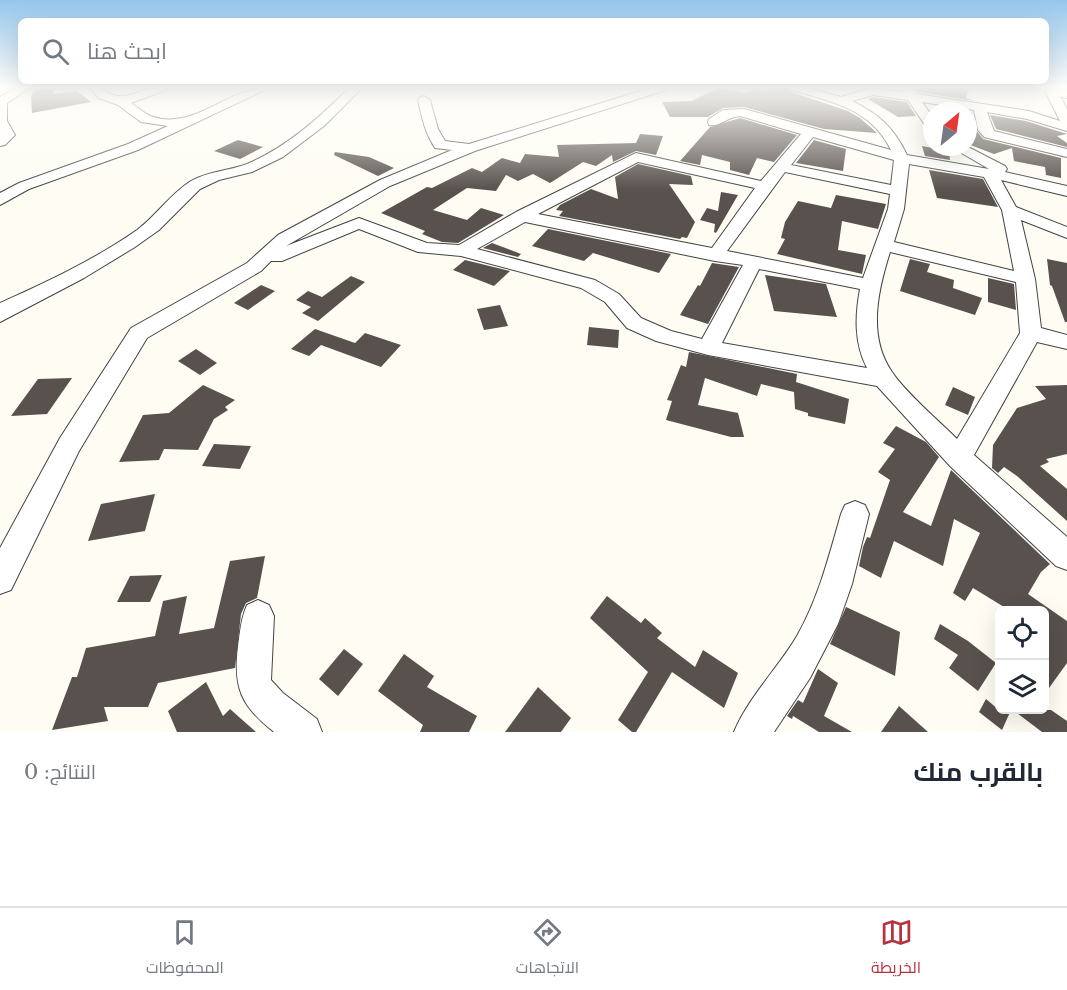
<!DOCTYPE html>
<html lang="ar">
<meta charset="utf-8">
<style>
body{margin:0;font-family:"Libre Baskerville",Cairo,serif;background:#f6f6f7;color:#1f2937;direction:rtl}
.controls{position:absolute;right:18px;bottom:18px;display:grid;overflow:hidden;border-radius:9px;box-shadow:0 6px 24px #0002}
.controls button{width:54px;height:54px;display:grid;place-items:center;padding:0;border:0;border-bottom:2px solid #e0e1e3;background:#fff;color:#1f2937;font:30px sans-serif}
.compass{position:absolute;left:923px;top:102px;width:54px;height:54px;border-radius:50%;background:#fff;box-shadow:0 6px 24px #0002;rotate:29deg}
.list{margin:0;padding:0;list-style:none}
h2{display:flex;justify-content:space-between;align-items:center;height:78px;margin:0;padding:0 24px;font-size:26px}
h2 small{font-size:20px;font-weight:400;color:#747a83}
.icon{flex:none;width:33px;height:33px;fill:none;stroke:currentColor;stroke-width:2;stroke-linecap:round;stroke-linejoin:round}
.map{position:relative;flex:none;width:1067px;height:732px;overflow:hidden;direction:ltr}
.search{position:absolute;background:#fff;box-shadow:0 6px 24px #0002;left:18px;right:18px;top:18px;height:66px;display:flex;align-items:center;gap:15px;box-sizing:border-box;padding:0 21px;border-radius:9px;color:#747a83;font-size:22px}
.sheet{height:174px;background:#fff}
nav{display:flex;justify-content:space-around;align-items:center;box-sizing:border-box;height:84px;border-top:2px solid #e0e1e3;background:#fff;font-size:16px;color:#747a83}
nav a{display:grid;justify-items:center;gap:3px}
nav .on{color:#b7313e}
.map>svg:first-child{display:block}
.building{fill:#58514d}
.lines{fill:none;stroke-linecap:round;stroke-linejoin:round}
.minor-casing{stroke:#434343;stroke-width:2}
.minor{fill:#fff;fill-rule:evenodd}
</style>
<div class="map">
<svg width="1067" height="732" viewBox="0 0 1067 732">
<rect width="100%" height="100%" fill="#fefcf3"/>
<g class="building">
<polygon points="54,88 53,94 77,91 91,102 32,113 31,98 34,89"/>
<polygon points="719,88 747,93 756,88 765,91 774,88 788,88 791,92 848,111 860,118 877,133 824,129 744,107 723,108 708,117 670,117 662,102 691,101"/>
<polygon points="914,88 969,88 966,98 975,101 917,92"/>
<polygon points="873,97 907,102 916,116 898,117 868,99"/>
<polygon points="968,111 972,112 976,130 983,139 1061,158 1061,178 1046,175 1045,167 1014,161 1012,148 994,154 968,144"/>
<polygon points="990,115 1026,121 1067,134 1057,136 1067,143 1067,147 996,129"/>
<polygon points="740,118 797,135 774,162 757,158 749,175 730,170 730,162 702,155 700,165 680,161 710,127"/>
<polygon points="640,134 663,136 656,155 636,151 613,162 612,155 596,166 583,162 550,183 533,174 518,181 506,175 496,191 467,188 433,210 467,220 481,208 504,215 458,243 442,242 422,234 425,231 381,213 427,187 432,188 472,168 482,172 502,158 520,163 525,154 559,157 557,145 636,143"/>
<polygon points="238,140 263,147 240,159 214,151"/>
<polygon points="814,140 846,149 843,171 796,163"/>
<polygon points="922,146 949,151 950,160 925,156"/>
<polygon points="335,152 369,157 394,168 378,176 334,155"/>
<polygon points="638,164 691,176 693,185 669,184 695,222 687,238 682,237 680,239 559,216 563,211 556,210 560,205 591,189 618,199 615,177"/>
<polygon points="929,170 983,179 998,207 937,198"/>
<polygon points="721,192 738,195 716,233 714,232 715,224 700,220 707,208 718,211"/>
<polygon points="836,195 886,204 878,229 842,221 838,250 866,255 862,274 777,254 785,239 781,238 785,222 798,201 831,208"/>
<polygon points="548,229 671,254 659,273 593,253 584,261 532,246"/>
<polygon points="492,243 521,254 518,257 483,248"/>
<polygon points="910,259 930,264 927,272 954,280 953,288 982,298 975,315 900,291"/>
<polygon points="1047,259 1067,263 1067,322 1065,322 1052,286 1050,285"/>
<polygon points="465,260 510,271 494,286 453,270"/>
<polygon points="712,263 739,267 708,324 680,315 698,285 700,286"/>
<polygon points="765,275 826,284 837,317 774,311"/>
<polygon points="351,276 365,282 318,321 302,313 311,307 296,300 308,291 322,297"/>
<polygon points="988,278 1014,284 1016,310 988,302"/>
<polygon points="261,285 275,291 248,310 234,303"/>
<polygon points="500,305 508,326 484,330 477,309"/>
<polygon points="589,327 619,330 618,348 587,345"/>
<polygon points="315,329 355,343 365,333 401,345 381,367 321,345 309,356 291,349"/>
<polygon points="196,349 217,363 200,375 178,361"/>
<polygon points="689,352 797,374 796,382 849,399 845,424 808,416 808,413 795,409 794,392 761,384 757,396 705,378 698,405 738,413 744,437 731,437 666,420 672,401 667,400 681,365 686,367"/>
<polygon points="72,378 47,414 11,416 38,379"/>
<polygon points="203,385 235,400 225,407 228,410 214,419 198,450 164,449 159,460 119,462 143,415 169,413"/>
<polygon points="1067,385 1067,454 1046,459 1049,462 1040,466 1067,489 1067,521 1017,476 1004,467 998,473 992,468 993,445 1017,408 1046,399 1035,386"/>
<polygon points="953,387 975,397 968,415 945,405"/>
<polygon points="896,426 926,442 939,457 903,512 931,526 951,470 1050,564 1041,572 1028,594 1067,621 1067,663 1044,695 1044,610 1009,610 973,588 965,601 953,593 980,533 954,519 943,566 894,541 881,578 859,566 863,547 867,537 870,538 890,480 878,472 895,449 883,443"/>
<polygon points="214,444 251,446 240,469 202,466"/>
<polygon points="155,494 145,531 88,541 101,504"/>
<polygon points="265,556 257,598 246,603 241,614 235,668 158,683 148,707 104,707 108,721 52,730 72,677 77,677 86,648 155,636 163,601 187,596 179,634 214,628 230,561"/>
<polygon points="162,575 150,602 117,602 130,576"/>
<polygon points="607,596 641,623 645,618 662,633 657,638 695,667 703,650 738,673 724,708 672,672 636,732 632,732 618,720 648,672 590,618"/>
<polygon points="846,607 900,632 895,676 830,644"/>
<polygon points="940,624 968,641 996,663 978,691 949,668 958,655 934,639"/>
<polygon points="344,649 363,664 338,696 319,679"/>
<polygon points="404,654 434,676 427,687 477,716 469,732 420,732 423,725 378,691"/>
<polygon points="818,669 838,683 824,716 852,732 819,732 793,716 792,719 787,716 798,700 803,703"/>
<polygon points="206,682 223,716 230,709 256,732 177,732 168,711"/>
<polygon points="538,687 571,718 561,732 505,732"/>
<polygon points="986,699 999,710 1011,710 1002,730 979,712"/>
<polygon points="899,706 928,732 881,732"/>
<polygon points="1013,710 1051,710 1067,721 1067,732 1042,732"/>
</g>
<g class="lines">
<g class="minor-casing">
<g id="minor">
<polygon points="16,88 30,88 7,103 7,121 15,135 5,145 0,146 0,97"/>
<path d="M90,88H102C118,103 131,94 148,89C154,87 161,88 168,88L166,90L131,103C137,107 144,113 150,116C195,132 226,87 269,88L138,150L29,189L0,205V193L19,183L128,144L168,126L141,122L118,105L99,98Z"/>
<path d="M349,88H362L324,126L283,157L252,172L219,180L200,189L159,230L135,247L84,278L0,322V303C47,282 94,260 137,230C156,216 170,194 191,181C209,171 229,171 247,164C287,147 319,118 349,88Z"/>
<path d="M650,88H668L666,90L475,151L390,186L286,246L359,218L427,243L459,245L516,212L636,153L761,181L801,134L740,116C727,117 720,127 709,125L708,122L709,119L723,110L744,109L891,150C871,109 833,102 792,90L790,88H808L841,97L870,88L902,92L903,88H911L916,94L1029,111L1060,121L1045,91L1049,88L1067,90V98L1060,96L1067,109V131L1027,119L987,112L994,131L1067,149V157L984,137L978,130L974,110L922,102L932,116V129L927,128L908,100L873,95L852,101C879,114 894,128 907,155L989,169L951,147H968L1005,166L1007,169L1005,172L1067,186V196L1001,180L1016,207L1067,227V238L1021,220L1035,279L1041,328L1067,335V349L1037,342L974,455L1067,537V570L1056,566L950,466L877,386L708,355L656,341L627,328L605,302L581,288L461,256L418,252L359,229L282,261H271L261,271L147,338L79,451L11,590L0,594V548L60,438L131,328L247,263L278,235L380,180L452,150L435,148C425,133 422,118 418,100L420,97L424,96L430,100L438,129L445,141L469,144ZM813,137L894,160L891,185L791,165ZM638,162L755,188L712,248L538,214ZM909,164L984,177L1002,210L1014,271L894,242L904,209ZM785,172L890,194L888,209L863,278L727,251ZM525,222L715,261L743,265L702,339L671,331L641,318L619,294L595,280L477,249ZM890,252L1016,282L1020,333L957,439C938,420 906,393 892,372C867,336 878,290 890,252ZM759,269L860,289C855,316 854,343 867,368L722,343Z"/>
<path d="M855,501L865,505L869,514L852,584L838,624L810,678L774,732H734C748,698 778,668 797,636C819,597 829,556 841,514L845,505Z"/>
<path d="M258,600L269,605L274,616L271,680L283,693L317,719L322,732H274C241,706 233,688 238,646C240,632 241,618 247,605Z"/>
</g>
</g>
<use href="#minor" class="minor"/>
</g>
<linearGradient id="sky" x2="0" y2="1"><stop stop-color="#96c6ec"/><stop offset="0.46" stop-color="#fffefa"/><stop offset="1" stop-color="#fffefa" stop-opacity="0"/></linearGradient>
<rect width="1067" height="190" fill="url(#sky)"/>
</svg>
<div class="controls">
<button><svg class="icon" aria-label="locate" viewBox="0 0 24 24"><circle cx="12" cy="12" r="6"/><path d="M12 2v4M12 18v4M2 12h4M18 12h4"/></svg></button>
<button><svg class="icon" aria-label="layers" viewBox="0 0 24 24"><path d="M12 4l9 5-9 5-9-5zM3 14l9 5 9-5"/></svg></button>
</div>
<svg class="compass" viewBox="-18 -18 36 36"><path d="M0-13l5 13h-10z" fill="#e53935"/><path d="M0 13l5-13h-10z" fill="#747a83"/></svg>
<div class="search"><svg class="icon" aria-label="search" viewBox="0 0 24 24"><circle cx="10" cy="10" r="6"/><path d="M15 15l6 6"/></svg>ابحث هنا</div>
</div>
<section class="sheet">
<h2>بالقرب منك<small>النتائج: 0</small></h2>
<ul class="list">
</ul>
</section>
<nav>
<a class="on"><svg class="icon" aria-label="map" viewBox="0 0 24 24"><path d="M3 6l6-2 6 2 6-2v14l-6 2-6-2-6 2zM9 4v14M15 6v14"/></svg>الخريطة</a>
<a><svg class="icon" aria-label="directions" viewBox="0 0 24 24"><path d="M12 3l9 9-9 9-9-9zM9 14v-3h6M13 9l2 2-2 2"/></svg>الاتجاهات</a>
<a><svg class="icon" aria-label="saved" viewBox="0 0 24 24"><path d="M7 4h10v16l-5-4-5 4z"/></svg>المحفوظات</a>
</nav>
